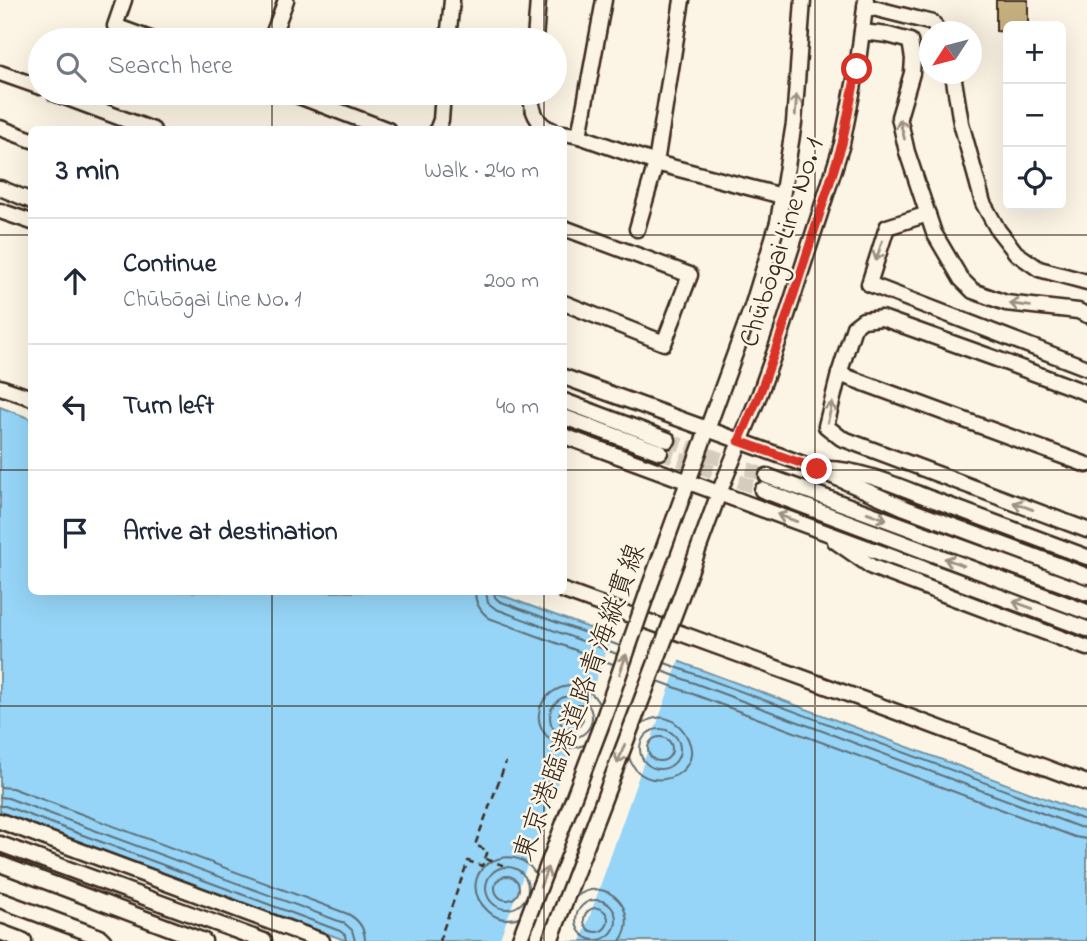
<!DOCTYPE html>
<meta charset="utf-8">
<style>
body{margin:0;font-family:"Indie Flower","Klee One",sans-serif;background:#f2f2f3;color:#1f2937}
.controls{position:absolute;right:21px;top:21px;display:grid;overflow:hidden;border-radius:10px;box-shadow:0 7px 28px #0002}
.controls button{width:63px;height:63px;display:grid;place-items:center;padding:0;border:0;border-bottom:2px solid #e0e1e3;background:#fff;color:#1f2937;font:35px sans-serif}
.compass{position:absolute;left:919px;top:21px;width:63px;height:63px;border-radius:50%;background:#fff;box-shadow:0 7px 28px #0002;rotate:234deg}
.stop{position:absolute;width:21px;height:21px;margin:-16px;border:5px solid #d93025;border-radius:50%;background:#fff}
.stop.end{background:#d93025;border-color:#fff;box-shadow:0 2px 7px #0008}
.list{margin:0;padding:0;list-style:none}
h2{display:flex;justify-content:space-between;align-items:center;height:91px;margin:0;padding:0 28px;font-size:30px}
h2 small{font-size:23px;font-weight:400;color:#747a83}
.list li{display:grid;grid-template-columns:46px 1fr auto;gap:21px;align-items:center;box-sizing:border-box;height:126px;padding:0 28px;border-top:2px solid #e0e1e3}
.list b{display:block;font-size:26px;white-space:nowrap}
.list p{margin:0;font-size:23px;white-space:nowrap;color:#747a83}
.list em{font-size:23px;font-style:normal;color:#747a83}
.icon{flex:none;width:38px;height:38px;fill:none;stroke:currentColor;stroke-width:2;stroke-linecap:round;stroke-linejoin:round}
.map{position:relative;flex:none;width:1087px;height:941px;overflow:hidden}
.search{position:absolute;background:#fff;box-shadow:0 7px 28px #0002;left:28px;top:28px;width:539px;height:77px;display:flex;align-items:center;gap:18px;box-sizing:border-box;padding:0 24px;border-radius:38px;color:#747a83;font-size:26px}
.panel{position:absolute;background:#fff;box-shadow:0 7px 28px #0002;left:28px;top:126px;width:539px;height:469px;border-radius:10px}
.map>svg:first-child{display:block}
.water{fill:#96d5f7;stroke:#7291a0;stroke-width:2}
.pier{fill:#fcf5e5}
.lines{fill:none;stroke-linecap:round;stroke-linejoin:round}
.shore{stroke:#5f6e75;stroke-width:2}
.building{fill:#c7b07f;stroke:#3b2a1e;stroke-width:2}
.minor-tunnel{stroke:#d5ccbd;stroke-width:14;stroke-dasharray:14 7;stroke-linecap:butt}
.minor-casing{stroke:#3b2a1e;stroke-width:19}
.path{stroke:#3b2a1e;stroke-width:2.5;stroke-dasharray:7 5;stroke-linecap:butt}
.minor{stroke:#fcf5e5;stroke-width:14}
.minor-bridge-casing{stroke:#3b2a1e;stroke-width:19;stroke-linecap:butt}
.minor-bridge{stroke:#fcf5e5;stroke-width:14}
.oneway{stroke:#9c9082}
.route{stroke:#d93025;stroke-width:9}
.grid{fill:none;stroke:#3b2a1e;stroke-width:2;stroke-opacity:0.55}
.labels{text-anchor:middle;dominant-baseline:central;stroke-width:5;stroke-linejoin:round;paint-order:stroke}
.street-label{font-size:28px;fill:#3b2a1e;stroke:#fcf5e5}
</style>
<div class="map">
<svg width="1087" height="941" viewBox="0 0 1087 941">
<rect width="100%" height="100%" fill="#fcf5e5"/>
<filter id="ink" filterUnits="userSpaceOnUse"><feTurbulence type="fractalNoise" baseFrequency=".0143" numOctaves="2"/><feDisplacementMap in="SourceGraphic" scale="14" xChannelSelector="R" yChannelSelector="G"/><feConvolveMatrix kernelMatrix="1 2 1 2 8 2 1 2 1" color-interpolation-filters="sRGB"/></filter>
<g filter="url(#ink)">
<polygon class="water" points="0,407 31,419 32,592 493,592 1087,814 1087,941 347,941 0,812"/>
<polygon class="pier" points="613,633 680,658 581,941 499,941"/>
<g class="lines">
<g class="shore">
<path d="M475,592C475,603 480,611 489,618L613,664"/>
<polyline points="486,592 488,603 496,609 617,654"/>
<polyline points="494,592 495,597 499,601 620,646"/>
<polyline points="665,663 1082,819 1087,820"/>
<polyline points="662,671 1079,827 1087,828"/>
<polyline points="658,681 1075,837 1087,839"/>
<circle cx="571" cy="717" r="21"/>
<circle cx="571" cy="717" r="12"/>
<circle cx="660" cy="749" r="20"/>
<circle cx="660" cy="749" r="12"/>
<path d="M584,745C574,749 563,750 553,742C510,706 576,660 599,704"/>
<path d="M629,757C642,799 706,776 688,739C685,732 680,726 674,722C663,715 652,717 642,724"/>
<path d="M0,787L12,788L348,914C359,920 365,928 365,941"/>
<polyline points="0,797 8,798 344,923 352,930 355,941"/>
<polyline points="0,806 5,806 340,931 345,935 346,941"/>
<circle cx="507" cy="888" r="21"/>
<circle cx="507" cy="888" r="12"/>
<path d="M576,897C606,873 642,912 620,941"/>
<circle cx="596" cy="920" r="20"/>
<circle cx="596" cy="920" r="12"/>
<path d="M519,917C507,921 497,920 488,911C449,875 511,834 535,873"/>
</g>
</g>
<polygon class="building" points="996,0 1028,0 1028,26 1008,26 1008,32 996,31"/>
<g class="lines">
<g class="minor-tunnel">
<polyline points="668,440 767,476"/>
<polyline points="660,452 762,490"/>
</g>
<g class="minor-casing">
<g id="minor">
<polyline points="124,0 115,26 153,40"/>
<polyline points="604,0 579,136 656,163 637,229"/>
<polyline points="682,0 656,163 782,196"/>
<polyline points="865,6 933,23 938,32"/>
<polyline points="862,32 888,35 910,41 913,59 912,73 899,117 907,152 934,233 961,279 973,291 1006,303 1078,311 1087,315"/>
<polyline points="271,40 286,0"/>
<polyline points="448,40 452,0"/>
<polyline points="535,40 538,0"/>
<polyline points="0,73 40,87"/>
<polyline points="953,74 961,123 983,203 998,230 1016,253 1039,269 1087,282"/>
<polyline points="54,93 153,130"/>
<polyline points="291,93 388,130"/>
<path d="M531,93C531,108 536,125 552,130"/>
<polyline points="0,128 32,140"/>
<polyline points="437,130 441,120 443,93"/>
<polyline points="564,133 579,136"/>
<polyline points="0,188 32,201"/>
<polyline points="0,211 32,222"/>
<polyline points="928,214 887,227 869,284 1087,368"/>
<polyline points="564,228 690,275 664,343 564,303"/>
<polyline points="839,374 1087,465"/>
<polyline points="564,377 817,469 905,508 1087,576"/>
<polyline points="0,387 32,398"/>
<polyline points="1087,393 994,358 882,318 863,320 854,327 839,374 826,426 841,438 1087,530"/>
<polyline points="564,401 668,440"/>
<polyline points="564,417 660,452"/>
<polyline points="564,436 1087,629"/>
<path d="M826,469C857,468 900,487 929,498C982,518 1034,537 1087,557"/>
<polyline points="767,476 1087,593"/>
<polyline points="762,490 1087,612"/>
<polyline points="835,541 872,567 1087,648"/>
<polyline points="649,588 752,307 778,222 794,123 803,0"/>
<polyline points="564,591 867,701 1087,783"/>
<polyline points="680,599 719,493 760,393 780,337 830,182 842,144 857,69 866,0"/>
<polyline points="0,821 322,941"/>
<polyline points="0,844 264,941"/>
<polyline points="0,864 204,941"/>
<polyline points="0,900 100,937 104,941"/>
<polyline points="0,932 24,941"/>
</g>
</g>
<g class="path">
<polyline points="486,859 505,866"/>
<polyline points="439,941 468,861 482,866 488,851 475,845 506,762"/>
</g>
<use href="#minor" class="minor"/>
<g class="minor-bridge-casing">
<g id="minor-bridge">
<polyline points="519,941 602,723 649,588"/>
<polyline points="550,941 680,599"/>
</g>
</g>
<use href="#minor-bridge" class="minor-bridge"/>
</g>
<defs><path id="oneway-shaft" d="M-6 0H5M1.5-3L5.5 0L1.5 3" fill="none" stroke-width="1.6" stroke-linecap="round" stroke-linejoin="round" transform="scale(1.75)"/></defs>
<g class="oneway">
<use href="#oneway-shaft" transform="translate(796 105) rotate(-86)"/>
<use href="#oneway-shaft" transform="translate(902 129) rotate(-104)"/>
<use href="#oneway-shaft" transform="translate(879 251) rotate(108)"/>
<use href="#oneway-shaft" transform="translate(1020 305) rotate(-173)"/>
<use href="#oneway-shaft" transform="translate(830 412) rotate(-77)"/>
<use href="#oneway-shaft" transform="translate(1023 506) rotate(-160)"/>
<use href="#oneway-shaft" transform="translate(877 516) rotate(20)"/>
<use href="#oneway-shaft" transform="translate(787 518) rotate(-160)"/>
<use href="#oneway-shaft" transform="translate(954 562) rotate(-160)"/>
<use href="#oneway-shaft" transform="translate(1023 605) rotate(-160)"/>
<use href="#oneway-shaft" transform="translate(623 664) rotate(-71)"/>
<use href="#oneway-shaft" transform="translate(621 754) rotate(111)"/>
<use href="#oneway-shaft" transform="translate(544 877) rotate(-69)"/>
</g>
</g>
<g class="lines" filter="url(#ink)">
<polyline class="route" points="817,469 739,441 760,393 780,337 830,182 842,144 857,69"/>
</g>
<path class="grid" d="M272,0V40M544,0V40M815,0V941M272,93V130M544,93V130M0,235H32M564,235H1087M0,470H32M564,470H1087M272,592V941M544,592V941M0,706H1087"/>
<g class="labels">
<g class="street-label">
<text transform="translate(783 243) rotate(-72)">Chūbōgai Line No. 1</text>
<text transform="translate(581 703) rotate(-70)">東京港臨港道路青海縦貫線</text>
</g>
</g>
</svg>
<div class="controls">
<button>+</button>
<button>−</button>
<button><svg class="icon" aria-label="locate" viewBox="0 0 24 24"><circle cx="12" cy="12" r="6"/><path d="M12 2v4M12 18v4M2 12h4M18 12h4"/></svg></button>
</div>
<svg class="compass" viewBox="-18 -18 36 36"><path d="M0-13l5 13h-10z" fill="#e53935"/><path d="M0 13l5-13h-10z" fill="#747a83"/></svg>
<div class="stop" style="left:857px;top:69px"></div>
<div class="stop end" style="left:817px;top:469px"></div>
<div class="search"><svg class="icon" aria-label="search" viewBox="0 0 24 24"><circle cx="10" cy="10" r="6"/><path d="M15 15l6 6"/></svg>Search here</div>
<section class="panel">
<h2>3 min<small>Walk · 240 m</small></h2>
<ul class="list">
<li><svg class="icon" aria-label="ahead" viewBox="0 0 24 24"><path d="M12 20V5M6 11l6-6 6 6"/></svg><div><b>Continue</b><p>Chūbōgai Line No. 1</p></div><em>200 m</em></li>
<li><svg class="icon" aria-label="left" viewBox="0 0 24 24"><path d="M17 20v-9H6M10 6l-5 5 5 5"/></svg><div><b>Turn left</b></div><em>40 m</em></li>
<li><svg class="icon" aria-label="arrive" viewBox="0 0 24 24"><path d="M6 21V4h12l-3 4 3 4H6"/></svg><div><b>Arrive at destination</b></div></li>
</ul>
</section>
</div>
